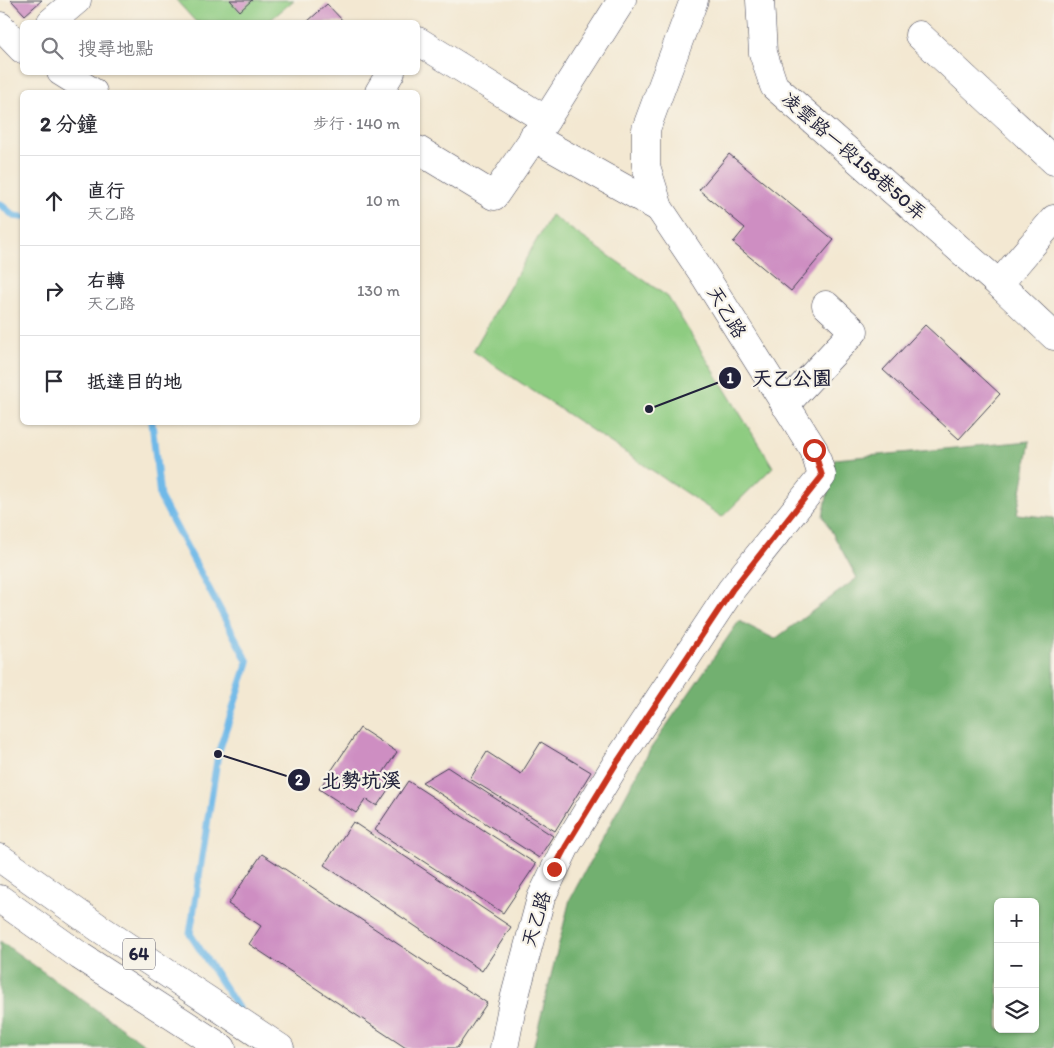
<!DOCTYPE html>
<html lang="zh-TW">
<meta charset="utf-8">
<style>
body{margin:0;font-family:Itim,"LXGW WenKai TC",sans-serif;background:#f7f7f7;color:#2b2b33}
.controls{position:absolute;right:15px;bottom:15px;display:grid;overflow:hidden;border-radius:8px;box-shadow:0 1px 4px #0004}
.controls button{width:45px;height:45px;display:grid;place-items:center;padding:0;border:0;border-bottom:1px solid #e1e1e2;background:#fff;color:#2b2b33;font:25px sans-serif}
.stop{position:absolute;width:15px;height:15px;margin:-11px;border:4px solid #c8321e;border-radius:50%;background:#fff}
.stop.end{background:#c8321e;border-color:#fff;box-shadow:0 1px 5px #0008}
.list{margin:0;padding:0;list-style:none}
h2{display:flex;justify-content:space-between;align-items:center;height:65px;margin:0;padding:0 20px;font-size:21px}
h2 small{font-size:16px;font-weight:400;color:#7c7c81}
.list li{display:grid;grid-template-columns:32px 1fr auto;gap:15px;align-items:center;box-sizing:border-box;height:90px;padding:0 20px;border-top:1px solid #e1e1e2}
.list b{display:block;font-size:19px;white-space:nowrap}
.list p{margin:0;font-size:16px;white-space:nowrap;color:#7c7c81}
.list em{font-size:16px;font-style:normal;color:#7c7c81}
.icon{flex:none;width:28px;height:28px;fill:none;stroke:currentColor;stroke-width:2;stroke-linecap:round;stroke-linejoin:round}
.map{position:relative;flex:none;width:1054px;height:1048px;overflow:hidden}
.search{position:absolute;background:#fff;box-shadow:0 1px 4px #0004;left:20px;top:20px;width:400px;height:55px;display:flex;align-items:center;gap:12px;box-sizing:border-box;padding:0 18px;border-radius:8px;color:#7c7c81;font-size:19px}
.panel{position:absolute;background:#fff;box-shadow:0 1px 4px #0004;left:20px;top:90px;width:400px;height:335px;border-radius:8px}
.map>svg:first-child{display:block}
.green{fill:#8ecc81;stroke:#58775e}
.forest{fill:#72b06f;stroke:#4a6955;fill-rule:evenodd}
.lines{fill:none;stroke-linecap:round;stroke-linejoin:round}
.stream{stroke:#70b9e8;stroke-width:7}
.building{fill:#ce8ec2}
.minor-casing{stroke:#414052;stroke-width:29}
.highway-casing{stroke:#414052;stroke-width:29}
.minor{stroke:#fff;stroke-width:28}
.highway{stroke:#fff;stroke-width:28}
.route{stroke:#c8321e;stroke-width:6}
.labels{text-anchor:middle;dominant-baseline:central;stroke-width:4.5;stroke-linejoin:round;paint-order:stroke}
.shield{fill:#f7f3e8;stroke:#62616f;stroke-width:1}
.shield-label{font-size:18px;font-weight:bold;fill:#22223b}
.street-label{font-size:19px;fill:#22223b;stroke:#f7f3e8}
.leader{fill:none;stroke:#22223b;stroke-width:2}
.callout-dot{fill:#22223b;stroke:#f7f3e8;stroke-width:2}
.mark-label{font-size:15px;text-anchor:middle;font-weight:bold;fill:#fff}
.callout-label{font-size:20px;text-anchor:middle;font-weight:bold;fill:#22223b;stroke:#f7f3e8;stroke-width:4.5;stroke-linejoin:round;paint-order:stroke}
</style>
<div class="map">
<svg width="1054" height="1048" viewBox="0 0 1054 1048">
<rect width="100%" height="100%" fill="#f7f3e8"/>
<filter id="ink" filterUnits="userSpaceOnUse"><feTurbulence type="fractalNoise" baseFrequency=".02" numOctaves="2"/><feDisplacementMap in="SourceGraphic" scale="10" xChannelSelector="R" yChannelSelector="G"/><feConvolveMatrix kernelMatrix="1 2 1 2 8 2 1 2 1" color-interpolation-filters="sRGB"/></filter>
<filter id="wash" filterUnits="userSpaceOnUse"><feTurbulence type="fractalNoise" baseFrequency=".0096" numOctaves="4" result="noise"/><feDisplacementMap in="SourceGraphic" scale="20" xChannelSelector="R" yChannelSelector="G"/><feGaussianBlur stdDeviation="1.12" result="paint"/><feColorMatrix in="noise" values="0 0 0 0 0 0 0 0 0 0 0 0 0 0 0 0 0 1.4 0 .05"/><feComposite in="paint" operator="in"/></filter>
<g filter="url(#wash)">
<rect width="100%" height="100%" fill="#f3e8d2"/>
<g class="green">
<polygon points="176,0 294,0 268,22 196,22"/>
<polygon points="551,215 668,297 773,467 722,517 473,351"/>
</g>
<g class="forest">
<path d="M1030,441L1017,514L1054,518V1048H533L570,899L651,748L739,621L775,639L857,578L823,516L835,459ZM998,902H1035V1029H998Z"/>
<polygon points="0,941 150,1048 0,1048"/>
</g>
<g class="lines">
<g class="stream">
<polyline points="0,204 14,216 22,217"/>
<polyline points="152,422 160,497 248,662 218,754 190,934 238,1008"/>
</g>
</g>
<g id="blocks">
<g class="building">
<polygon points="11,0 42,0 25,15"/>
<polygon points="230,0 252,0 240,11"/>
<polygon points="327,4 344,22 307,22"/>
<polygon points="729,154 834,240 791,291 733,243 745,228 699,190"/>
<polygon points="925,325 1000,394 959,439 883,370"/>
<polygon points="360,728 397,752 381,776 392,784 377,806 366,799 356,813 319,789"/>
<polygon points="541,742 591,772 555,831 470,779 487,752 521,774"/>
<polygon points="447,767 553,836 539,858 422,782"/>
<polygon points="408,781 536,864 503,913 375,830"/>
<polygon points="353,822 511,927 482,971 324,865"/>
<polygon points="262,854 487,1003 457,1048 406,1048 249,944 261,926 228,904"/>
</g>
</g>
</g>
<g filter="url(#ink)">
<use href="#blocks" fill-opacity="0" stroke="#414052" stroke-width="1"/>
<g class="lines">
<g class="minor-casing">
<g id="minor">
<polyline points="760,0 763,53 774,86 999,284 1054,336"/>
<polyline points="51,22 77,0"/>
<polyline points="0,26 22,49"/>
<polyline points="919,35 1054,161"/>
<polyline points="418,41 546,120 622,0"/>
<polyline points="61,72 93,92"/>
<polyline points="379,92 391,72"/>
<polyline points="533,137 659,208"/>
<polyline points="418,150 494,196 546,120"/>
<polyline points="999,284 1054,219"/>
<polyline points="785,405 854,331 826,305"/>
<polyline points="504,1048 512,1007 541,898 566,846 616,764 731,590 822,476 814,450 706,278 659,208 646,166 646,129 694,0"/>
</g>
</g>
<g class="highway-casing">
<g id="highway">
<polyline points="0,858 99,928 280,1048"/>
<polyline points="0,899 80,956 222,1048"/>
</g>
</g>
<use href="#minor" class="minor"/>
<use href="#highway" class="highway"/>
</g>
</g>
<g class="lines" filter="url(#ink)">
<polyline class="route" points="554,869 566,846 616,764 732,590 822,476 814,450"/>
</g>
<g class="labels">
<rect class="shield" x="123" y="938.5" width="32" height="31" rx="4"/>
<g class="shield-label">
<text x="139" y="954">64</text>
</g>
<g class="street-label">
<text transform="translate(854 156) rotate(41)">凌雲路一段158巷50弄</text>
<text transform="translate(727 312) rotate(59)">天乙路</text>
<text transform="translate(536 919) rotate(-73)">天乙路</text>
</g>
</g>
<path class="leader" d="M649 409L730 378M218 754L299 780"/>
<g class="callout-dot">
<circle cx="649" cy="409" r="5"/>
<circle cx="218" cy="754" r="5"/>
<circle cx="730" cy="378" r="12"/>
<circle cx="299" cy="780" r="12"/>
</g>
<g class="mark-label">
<text x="730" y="383">1</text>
<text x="299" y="785">2</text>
</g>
<g class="callout-label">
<text x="792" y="385">天乙公園</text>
<text x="361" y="787">北勢坑溪</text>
</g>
</svg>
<div class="controls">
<button>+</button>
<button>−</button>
<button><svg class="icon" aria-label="layers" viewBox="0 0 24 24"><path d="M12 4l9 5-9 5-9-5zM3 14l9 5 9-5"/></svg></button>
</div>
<div class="stop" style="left:814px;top:450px"></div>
<div class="stop end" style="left:554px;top:869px"></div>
<div class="search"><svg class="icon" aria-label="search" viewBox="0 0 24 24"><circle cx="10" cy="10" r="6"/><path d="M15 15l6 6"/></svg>搜尋地點</div>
<section class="panel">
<h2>2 分鐘<small>步行 · 140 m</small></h2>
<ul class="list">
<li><svg class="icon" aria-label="ahead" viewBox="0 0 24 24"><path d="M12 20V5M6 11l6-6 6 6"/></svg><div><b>直行</b><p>天乙路</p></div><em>10 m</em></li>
<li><svg class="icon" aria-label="right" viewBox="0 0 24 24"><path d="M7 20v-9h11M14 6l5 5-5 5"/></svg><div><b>右轉</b><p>天乙路</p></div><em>130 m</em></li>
<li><svg class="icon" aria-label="arrive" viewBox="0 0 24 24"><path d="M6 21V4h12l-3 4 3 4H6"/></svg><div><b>抵達目的地</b></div></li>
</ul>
</section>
</div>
